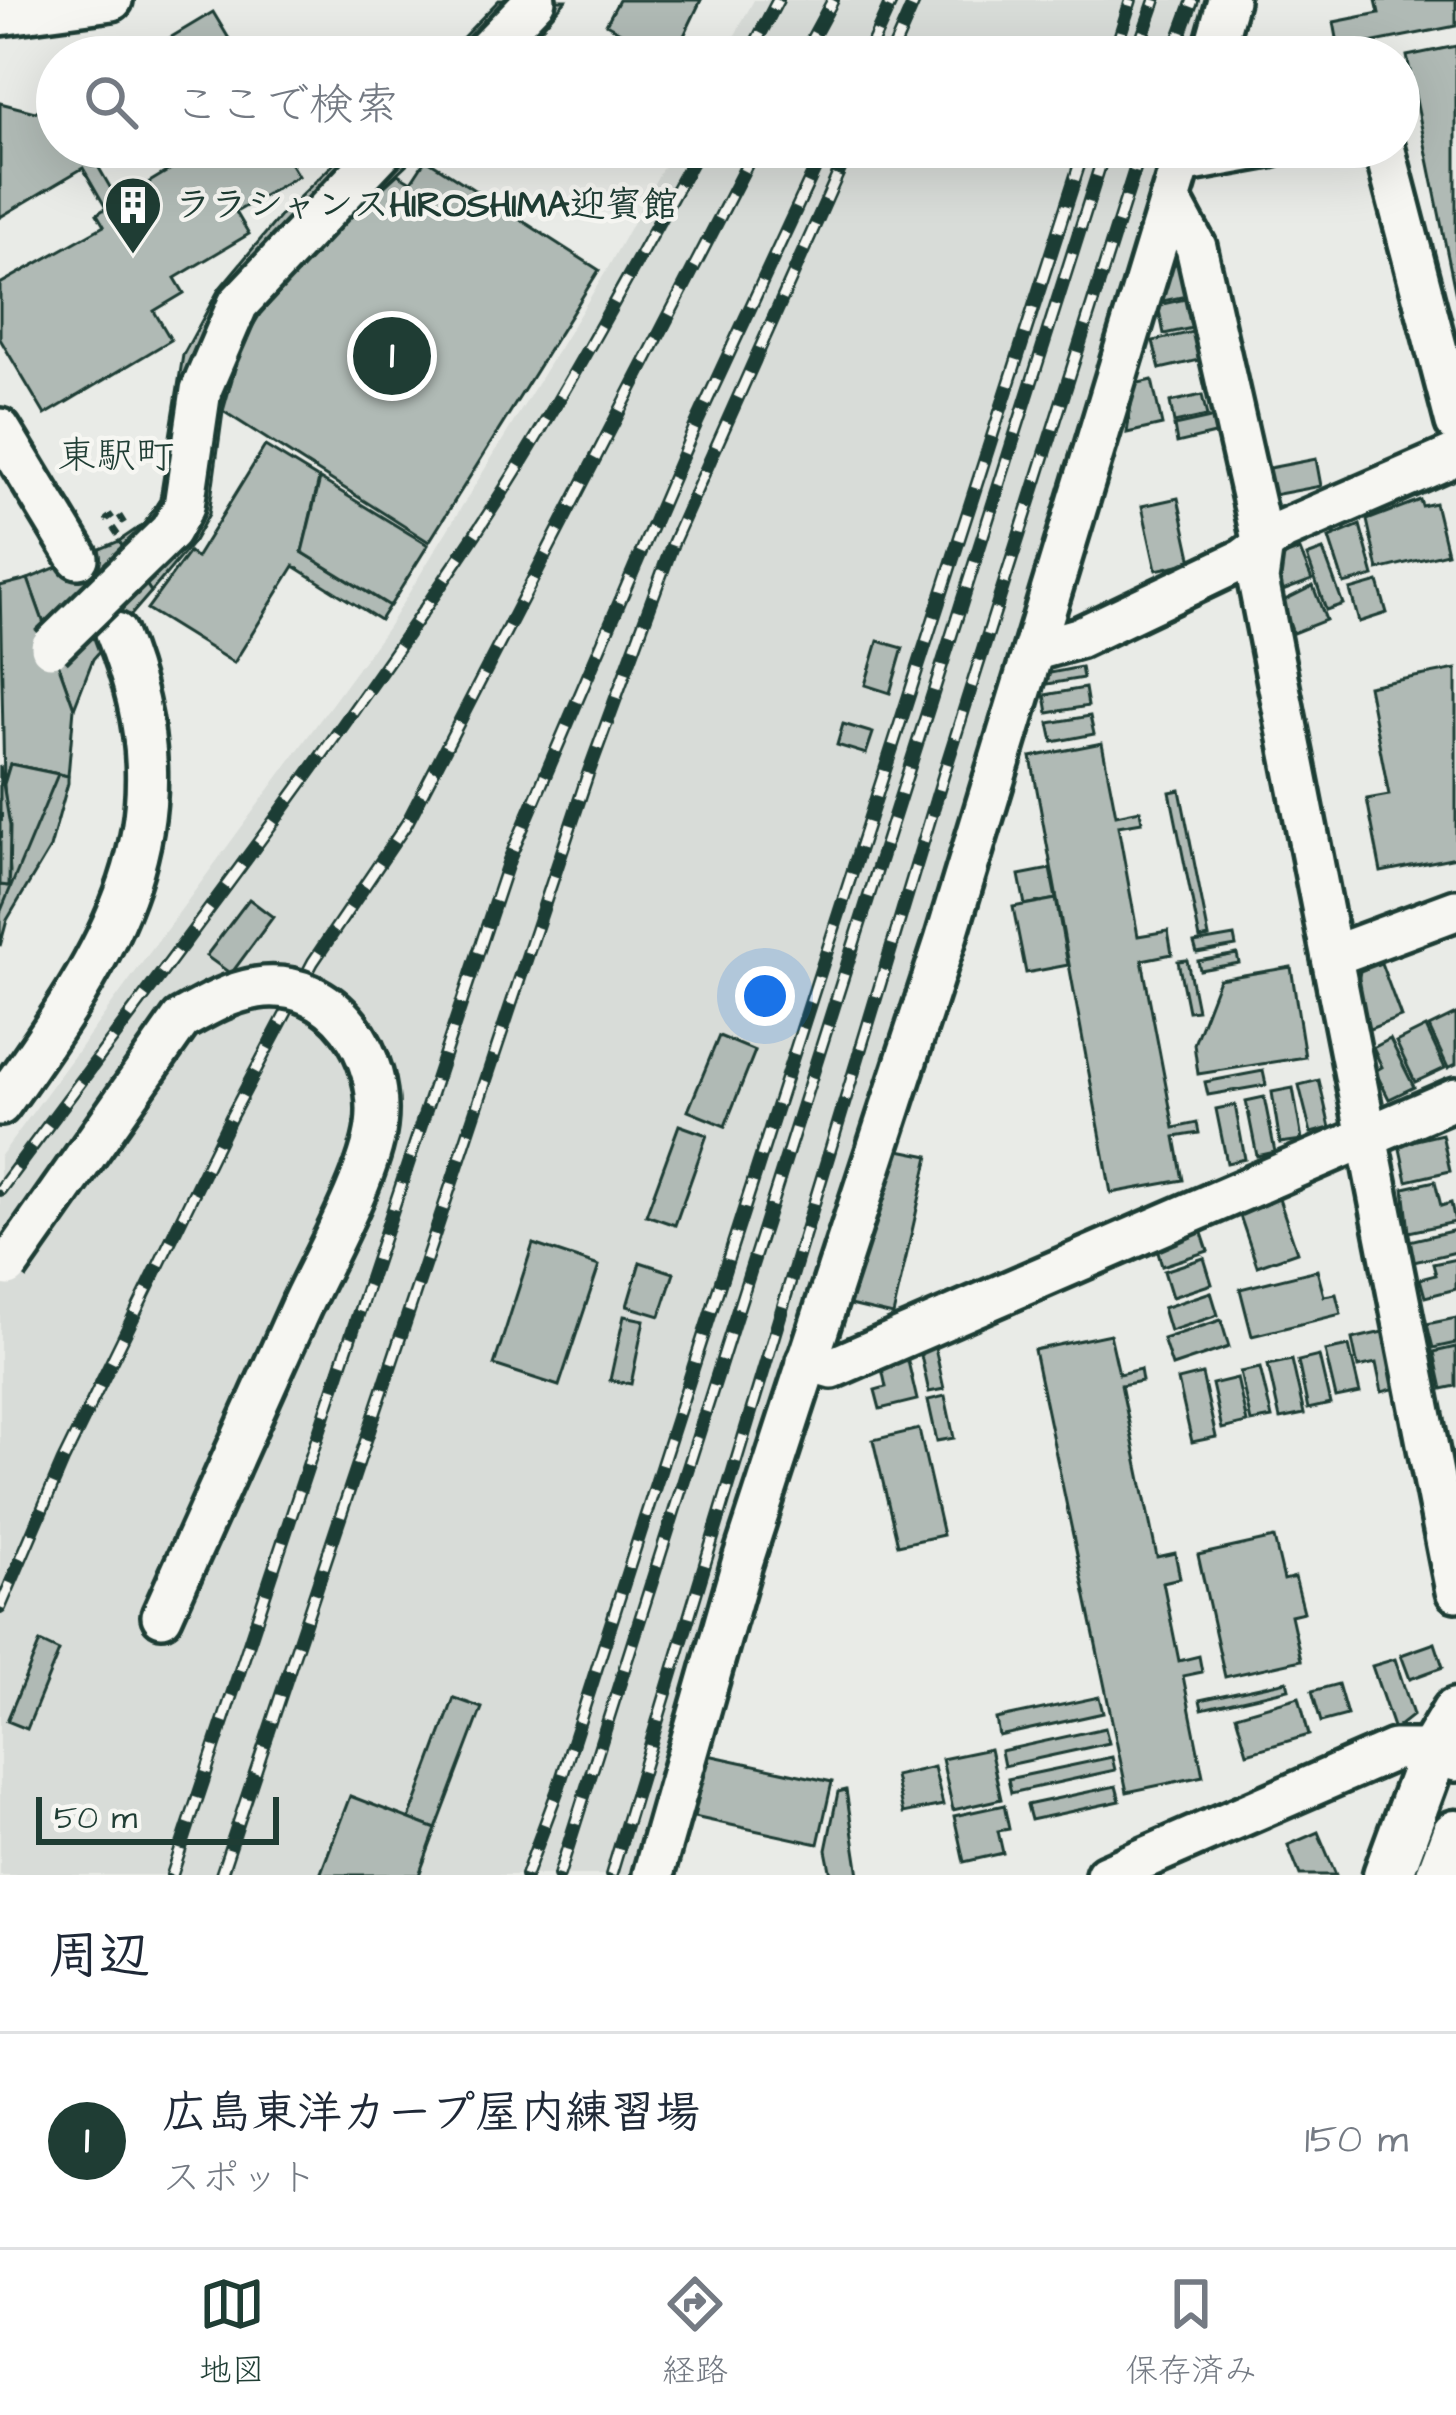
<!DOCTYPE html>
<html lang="ja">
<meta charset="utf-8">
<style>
body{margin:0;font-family:"Architects Daughter","Klee One",sans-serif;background:#f2f2f3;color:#1f2937}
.scale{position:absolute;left:36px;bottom:30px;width:243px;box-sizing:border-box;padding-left:12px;border:6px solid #1f3d34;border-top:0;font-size:33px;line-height:42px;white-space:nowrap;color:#1f3d34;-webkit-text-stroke:9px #f6f6f2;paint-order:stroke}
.you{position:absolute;left:765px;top:996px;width:42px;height:42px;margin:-30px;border:9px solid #fff;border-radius:50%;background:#1a73e8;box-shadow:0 0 0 18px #1a73e833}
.badge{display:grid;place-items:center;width:78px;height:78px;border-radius:50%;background:#1f3d34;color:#fff;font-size:39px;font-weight:700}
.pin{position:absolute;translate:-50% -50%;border:6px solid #fff;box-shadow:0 3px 12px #0006}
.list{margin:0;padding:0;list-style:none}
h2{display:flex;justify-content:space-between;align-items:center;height:156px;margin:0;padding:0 48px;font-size:51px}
h2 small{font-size:39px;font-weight:400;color:#747a83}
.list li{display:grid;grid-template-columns:78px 1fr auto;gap:36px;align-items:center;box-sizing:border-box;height:216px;padding:0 48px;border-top:3px solid #e0e1e3}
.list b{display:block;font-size:45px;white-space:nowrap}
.list p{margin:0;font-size:39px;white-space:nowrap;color:#747a83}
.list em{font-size:39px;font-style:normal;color:#747a83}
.icon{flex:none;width:66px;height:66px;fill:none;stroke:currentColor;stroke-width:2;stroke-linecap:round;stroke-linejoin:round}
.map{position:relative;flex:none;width:1456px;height:1875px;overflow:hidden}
.search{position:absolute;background:#fff;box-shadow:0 12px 48px #0002;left:36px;right:36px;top:36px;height:132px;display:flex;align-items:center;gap:30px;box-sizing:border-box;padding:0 42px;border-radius:66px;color:#747a83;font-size:45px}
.sheet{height:372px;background:#fff}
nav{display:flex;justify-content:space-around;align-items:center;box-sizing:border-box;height:168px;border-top:3px solid #e0e1e3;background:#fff;font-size:33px;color:#747a83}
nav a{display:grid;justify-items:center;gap:6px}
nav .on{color:#1f3d34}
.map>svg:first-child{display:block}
.built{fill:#d8dcd8}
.building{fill:#b0bab5;stroke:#1f3d34;stroke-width:3}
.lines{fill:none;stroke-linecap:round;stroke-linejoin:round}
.minor-casing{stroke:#1f3d34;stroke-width:48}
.major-casing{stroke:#1f3d34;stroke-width:57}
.path{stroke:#1f3d34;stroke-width:6;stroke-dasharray:9 9;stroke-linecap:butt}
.minor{stroke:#f6f6f2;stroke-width:39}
.major{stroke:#f6f6f2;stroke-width:48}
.rail-casing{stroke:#1f3d34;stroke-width:14}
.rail{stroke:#f6f6f2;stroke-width:9;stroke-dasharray:27;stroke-linecap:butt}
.minor-bridge-casing{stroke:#1f3d34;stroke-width:48;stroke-linecap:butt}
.minor-bridge{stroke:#f6f6f2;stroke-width:39}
.labels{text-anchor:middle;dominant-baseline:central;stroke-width:9;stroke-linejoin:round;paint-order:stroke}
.poi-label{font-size:36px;font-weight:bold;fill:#1f3d34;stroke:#f6f6f2;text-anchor:start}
.neighbourhood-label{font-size:39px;fill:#1f3d34;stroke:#f6f6f2}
</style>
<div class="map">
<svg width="1456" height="1875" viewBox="0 0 1456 1875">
<rect width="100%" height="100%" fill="#e9ebe7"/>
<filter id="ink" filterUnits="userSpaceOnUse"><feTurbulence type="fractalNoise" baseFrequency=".00833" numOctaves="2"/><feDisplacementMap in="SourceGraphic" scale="24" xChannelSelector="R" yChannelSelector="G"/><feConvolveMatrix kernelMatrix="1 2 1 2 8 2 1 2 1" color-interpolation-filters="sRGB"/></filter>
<g filter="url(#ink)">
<g class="built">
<polygon points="754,0 1218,0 1200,57 723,57"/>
<polygon points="674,147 1172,147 716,1583 631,1875 0,1875 0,1157 388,627 605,273"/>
</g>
<g class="building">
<polygon points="499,0 566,0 516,57 444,57"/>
<polygon points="619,0 701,0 674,57 647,47 643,53 620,40 624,34 606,24"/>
<polygon points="1376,0 1456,0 1456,26 1339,49 1334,22 1379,13"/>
<polygon points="213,12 240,57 138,57"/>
<polygon points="1456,46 1456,296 1407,56"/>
<polygon points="57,99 57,147 119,147 95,161 118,201 191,157 185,147 281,147 298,176 236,212 249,234 175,278 184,293 154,311 171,340 45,415 0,339 0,284 104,226 97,214 106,208 83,168 0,217 0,103 35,112"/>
<polygon points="351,147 425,147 332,234 257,319 226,390 209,514 194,541 151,592 119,541 144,524 160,499 183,355 219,289 281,215"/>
<polygon points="426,159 599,270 429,542 223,411 242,344 260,314 332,234 398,174 411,182"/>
<polygon points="1183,263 1191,295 1163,301 1161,289 1170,265"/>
<polygon points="1190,298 1197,327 1164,334 1158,305"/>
<polygon points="1197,331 1203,359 1160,369 1153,341"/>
<polygon points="1152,380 1162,425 1127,433 1134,384"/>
<polygon points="1202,395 1207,416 1174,423 1170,402"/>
<polygon points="1215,417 1219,433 1177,443 1174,426"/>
<polygon points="265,446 319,479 302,552 389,606 380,620 294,566 234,663 147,609 189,552 196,558"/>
<polygon points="1316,459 1321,486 1268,496 1264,469"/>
<polygon points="320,479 428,545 390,606 302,552"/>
<polygon points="1178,498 1192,562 1156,570 1142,506"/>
<polygon points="1420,500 1422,506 1435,503 1447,553 1378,570 1367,520"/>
<polygon points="1360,525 1374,576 1344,584 1329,538"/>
<polygon points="119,541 151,592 93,659 74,708 28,579"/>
<polygon points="1300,550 1312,580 1280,592 1275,576 1282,557"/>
<polygon points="1323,550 1343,604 1326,610 1307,556"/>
<polygon points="28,579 74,708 68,776 10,764 4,784 0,586"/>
<polygon points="1378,582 1387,613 1359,622 1350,590"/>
<polygon points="1313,586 1326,620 1293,633 1281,602"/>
<polygon points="878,641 903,648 890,693 865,685"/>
<polygon points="1081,667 1083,678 1042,685 1040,675"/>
<polygon points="1456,669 1456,857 1381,872 1367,799 1389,795 1368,686"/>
<polygon points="1085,688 1088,706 1048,713 1045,695"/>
<polygon points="1090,716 1094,734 1053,742 1049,723"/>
<polygon points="843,724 873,733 866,754 837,745"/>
<polygon points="1102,743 1116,815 1140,810 1142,822 1118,826 1138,936 1168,931 1172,954 1142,960 1174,1128 1197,1123 1199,1133 1175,1137 1183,1180 1111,1193 1031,757"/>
<polygon points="10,764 68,776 68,783 50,848 7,920 0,946 0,766 4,784"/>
<polygon points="10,764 58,774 0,913 0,885 9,886 10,871 4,784"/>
<polygon points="0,766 10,826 9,886 0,885"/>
<polygon points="1180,790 1209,937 1200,939 1170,792"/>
<polygon points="1050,869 1056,899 1025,905 1019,875"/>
<polygon points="249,899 273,917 231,974 206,956"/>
<polygon points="1056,899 1068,965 1026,973 1013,907"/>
<polygon points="1234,936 1236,946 1197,953 1194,943"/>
<polygon points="1237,954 1239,963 1200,970 1198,961"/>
<polygon points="1187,960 1197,1010 1188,1011 1178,961"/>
<polygon points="1381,963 1401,1017 1367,1030 1357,988 1360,971"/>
<polygon points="1291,967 1305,1057 1198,1074 1194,1044 1219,979"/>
<polygon points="1456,1014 1456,1064 1448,1068 1429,1027"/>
<polygon points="1426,1027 1445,1068 1415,1082 1396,1042"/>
<polygon points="719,1036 755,1051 725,1126 688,1111"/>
<polygon points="1390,1039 1414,1087 1389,1099 1375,1071 1382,1067 1373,1048"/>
<polygon points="1263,1071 1266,1085 1208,1095 1205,1082"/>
<polygon points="1319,1080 1330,1128 1311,1133 1299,1085"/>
<polygon points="1293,1088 1302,1140 1280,1143 1272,1092"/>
<polygon points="1264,1097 1275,1152 1257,1156 1246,1101"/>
<polygon points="1235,1105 1245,1159 1227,1163 1216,1109"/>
<polygon points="679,1125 707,1135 675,1225 646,1215"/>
<polygon points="1442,1134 1450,1171 1407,1181 1399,1144"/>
<polygon points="889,1148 929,1156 893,1315 841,1303"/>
<polygon points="1435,1181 1441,1206 1451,1203 1455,1222 1409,1232 1404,1188"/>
<polygon points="1277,1193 1297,1252 1257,1266 1237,1207"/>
<polygon points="1199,1224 1208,1251 1162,1266 1154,1239"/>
<polygon points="1456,1230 1456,1252 1414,1262 1409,1241"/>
<polygon points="533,1244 599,1266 559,1386 494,1365"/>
<polygon points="1204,1258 1212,1284 1172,1297 1164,1271"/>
<polygon points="1456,1259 1456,1289 1425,1297 1420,1279 1436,1275 1433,1264"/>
<polygon points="640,1262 674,1273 660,1316 627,1306"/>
<polygon points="1317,1270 1324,1296 1336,1294 1341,1314 1252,1336 1240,1289"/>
<polygon points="1211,1292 1218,1315 1170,1331 1163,1308"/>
<polygon points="624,1316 644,1320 631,1384 610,1380"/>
<polygon points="1456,1318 1456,1343 1433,1348 1427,1324"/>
<polygon points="1221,1320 1229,1347 1172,1366 1163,1339"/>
<polygon points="1387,1331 1400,1387 1382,1392 1376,1363 1358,1367 1352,1339"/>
<polygon points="1110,1334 1119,1374 1140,1369 1142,1381 1121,1385 1157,1557 1175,1553 1180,1578 1163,1582 1179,1661 1199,1656 1202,1672 1183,1676 1203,1776 1127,1792 1034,1350"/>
<polygon points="933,1339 944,1389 929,1392 918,1342"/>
<polygon points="1349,1346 1360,1393 1336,1398 1325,1351"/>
<polygon points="1456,1347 1456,1386 1442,1389 1434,1352"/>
<polygon points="1319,1356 1330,1404 1308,1409 1298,1361"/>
<polygon points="907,1357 917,1400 880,1409 875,1390 886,1387 881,1364"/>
<polygon points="1292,1360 1304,1414 1280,1419 1268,1365"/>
<polygon points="1260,1368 1272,1418 1251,1422 1240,1372"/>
<polygon points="1202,1374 1216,1437 1192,1442 1178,1380"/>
<polygon points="1237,1378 1247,1423 1222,1429 1212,1384"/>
<polygon points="945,1396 954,1438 937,1441 928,1400"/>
<polygon points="919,1429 943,1535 898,1545 873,1440"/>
<polygon points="1274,1538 1284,1580 1295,1577 1304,1612 1291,1615 1301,1660 1225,1677 1198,1555"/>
<polygon points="40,1642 59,1651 27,1729 7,1721"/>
<polygon points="1435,1643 1443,1667 1410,1679 1401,1655"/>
<polygon points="1395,1659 1413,1715 1394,1730 1372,1666"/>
<polygon points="1287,1681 1289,1689 1202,1709 1200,1700"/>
<polygon points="1338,1684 1347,1715 1321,1722 1312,1691"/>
<polygon points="1099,1697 1103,1713 999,1736 996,1719"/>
<polygon points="1299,1697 1309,1735 1247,1753 1236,1715"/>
<polygon points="454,1698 482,1708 436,1829 409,1819"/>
<polygon points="1105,1728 1109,1743 1004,1766 1001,1751"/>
<polygon points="990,1749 1001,1799 953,1810 942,1759"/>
<polygon points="708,1755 832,1782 818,1844 694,1817"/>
<polygon points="1112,1757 1115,1770 1011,1793 1008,1779"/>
<polygon points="934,1767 943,1805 903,1813 895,1776"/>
<polygon points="1116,1786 1120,1801 1031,1820 1027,1805"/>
<polygon points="846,1790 859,1875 831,1875 826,1850 838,1792"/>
<polygon points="350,1796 436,1829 419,1875 320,1875"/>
<polygon points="1004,1805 1009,1829 998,1831 1003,1853 964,1862 954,1816"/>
<polygon points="1318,1832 1336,1875 1300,1875 1288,1845"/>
</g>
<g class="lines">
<g class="minor-casing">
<g id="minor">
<polyline points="0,15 112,0"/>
<polyline points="480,57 535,0"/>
<polyline points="1212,57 1228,0"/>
<polyline points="1384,147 1456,423"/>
<polyline points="1181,163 1270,147"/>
<polyline points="1170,199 1196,247 1263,544 1258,580 1456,1591"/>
<polyline points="0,429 78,558"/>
<polyline points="1036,650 1078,638 1244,559 1283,530 1456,455"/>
<polyline points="1335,955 1456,910"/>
<path d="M0,1105C111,950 194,826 116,633"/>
<polyline points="807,1361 832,1368 1456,1098"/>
<polyline points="162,1616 302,1304"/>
<polyline points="653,1875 742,1563 945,941 1186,147"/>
<polyline points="1106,1875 1394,1750 1434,1750 1456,1761"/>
</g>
</g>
<g class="major-casing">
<g id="major">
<polyline points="1388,1875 1434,1750 1456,1713"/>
<polyline points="1441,1875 1456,1835"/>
</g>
</g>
<g class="path">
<polyline points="118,535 107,519 117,512 126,526"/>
<polyline points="0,813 0,838"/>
</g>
<use href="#minor" class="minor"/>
<use href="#major" class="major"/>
<g class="rail-casing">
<g id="rail">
<polyline points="748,57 778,0"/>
<polyline points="802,57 833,0"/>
<polyline points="866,57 892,0"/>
<polyline points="890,57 915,0"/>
<polyline points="1113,57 1131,0"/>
<polyline points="1135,57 1155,0"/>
<polyline points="1172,57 1193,0"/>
<path d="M0,1190C161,973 326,758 476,533C558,409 628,277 700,147"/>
<polyline points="0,1608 63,1461 231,1117 313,962 407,823 756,147"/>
<polyline points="172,1875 509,860 693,431 825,147"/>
<polyline points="221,1875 588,774 673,543 850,147"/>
<polyline points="526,1875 557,1792 1085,147"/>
<polyline points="559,1875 1106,147"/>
<polyline points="611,1875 945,770 1142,147"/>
</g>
</g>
<use href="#rail" class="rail"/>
<g class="minor-bridge-casing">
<g id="minor-bridge">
<polyline points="51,647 170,531 184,506 201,390 238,304 386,147"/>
<path d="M8,1266L181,1020C206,1006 228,993 257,988C334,976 385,1057 376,1126C370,1175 324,1257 302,1304"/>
</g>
</g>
<use href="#minor-bridge" class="minor-bridge"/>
</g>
</g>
<defs>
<g id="building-pin" transform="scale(3)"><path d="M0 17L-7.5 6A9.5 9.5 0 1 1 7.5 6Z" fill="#1f3d34" stroke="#f6f6f2"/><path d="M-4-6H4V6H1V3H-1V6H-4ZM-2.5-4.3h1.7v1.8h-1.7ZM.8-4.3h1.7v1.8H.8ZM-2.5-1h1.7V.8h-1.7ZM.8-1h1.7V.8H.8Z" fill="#fff"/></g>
</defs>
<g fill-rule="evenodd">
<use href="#building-pin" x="133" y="205"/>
</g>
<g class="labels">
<g class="poi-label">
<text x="175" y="205">ララシャンスHIROSHIMA迎賓館</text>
</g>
<g class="neighbourhood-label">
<text x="116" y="457">東駅町</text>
</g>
</g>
</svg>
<div class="scale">50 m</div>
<div class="you"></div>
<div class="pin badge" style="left:392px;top:356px">1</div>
<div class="search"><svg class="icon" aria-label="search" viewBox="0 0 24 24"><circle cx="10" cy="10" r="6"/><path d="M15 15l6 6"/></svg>ここで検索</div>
</div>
<section class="sheet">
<h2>周辺<small></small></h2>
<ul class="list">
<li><span class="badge">1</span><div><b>広島東洋カープ屋内練習場</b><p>スポット</p></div><em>150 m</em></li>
</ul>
</section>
<nav>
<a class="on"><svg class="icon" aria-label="map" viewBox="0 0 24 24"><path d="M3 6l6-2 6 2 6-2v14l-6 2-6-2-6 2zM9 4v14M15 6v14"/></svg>地図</a>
<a><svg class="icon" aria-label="directions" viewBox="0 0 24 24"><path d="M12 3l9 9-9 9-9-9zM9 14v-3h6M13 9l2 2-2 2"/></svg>経路</a>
<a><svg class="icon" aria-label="saved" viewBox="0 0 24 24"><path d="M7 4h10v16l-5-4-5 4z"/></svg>保存済み</a>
</nav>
